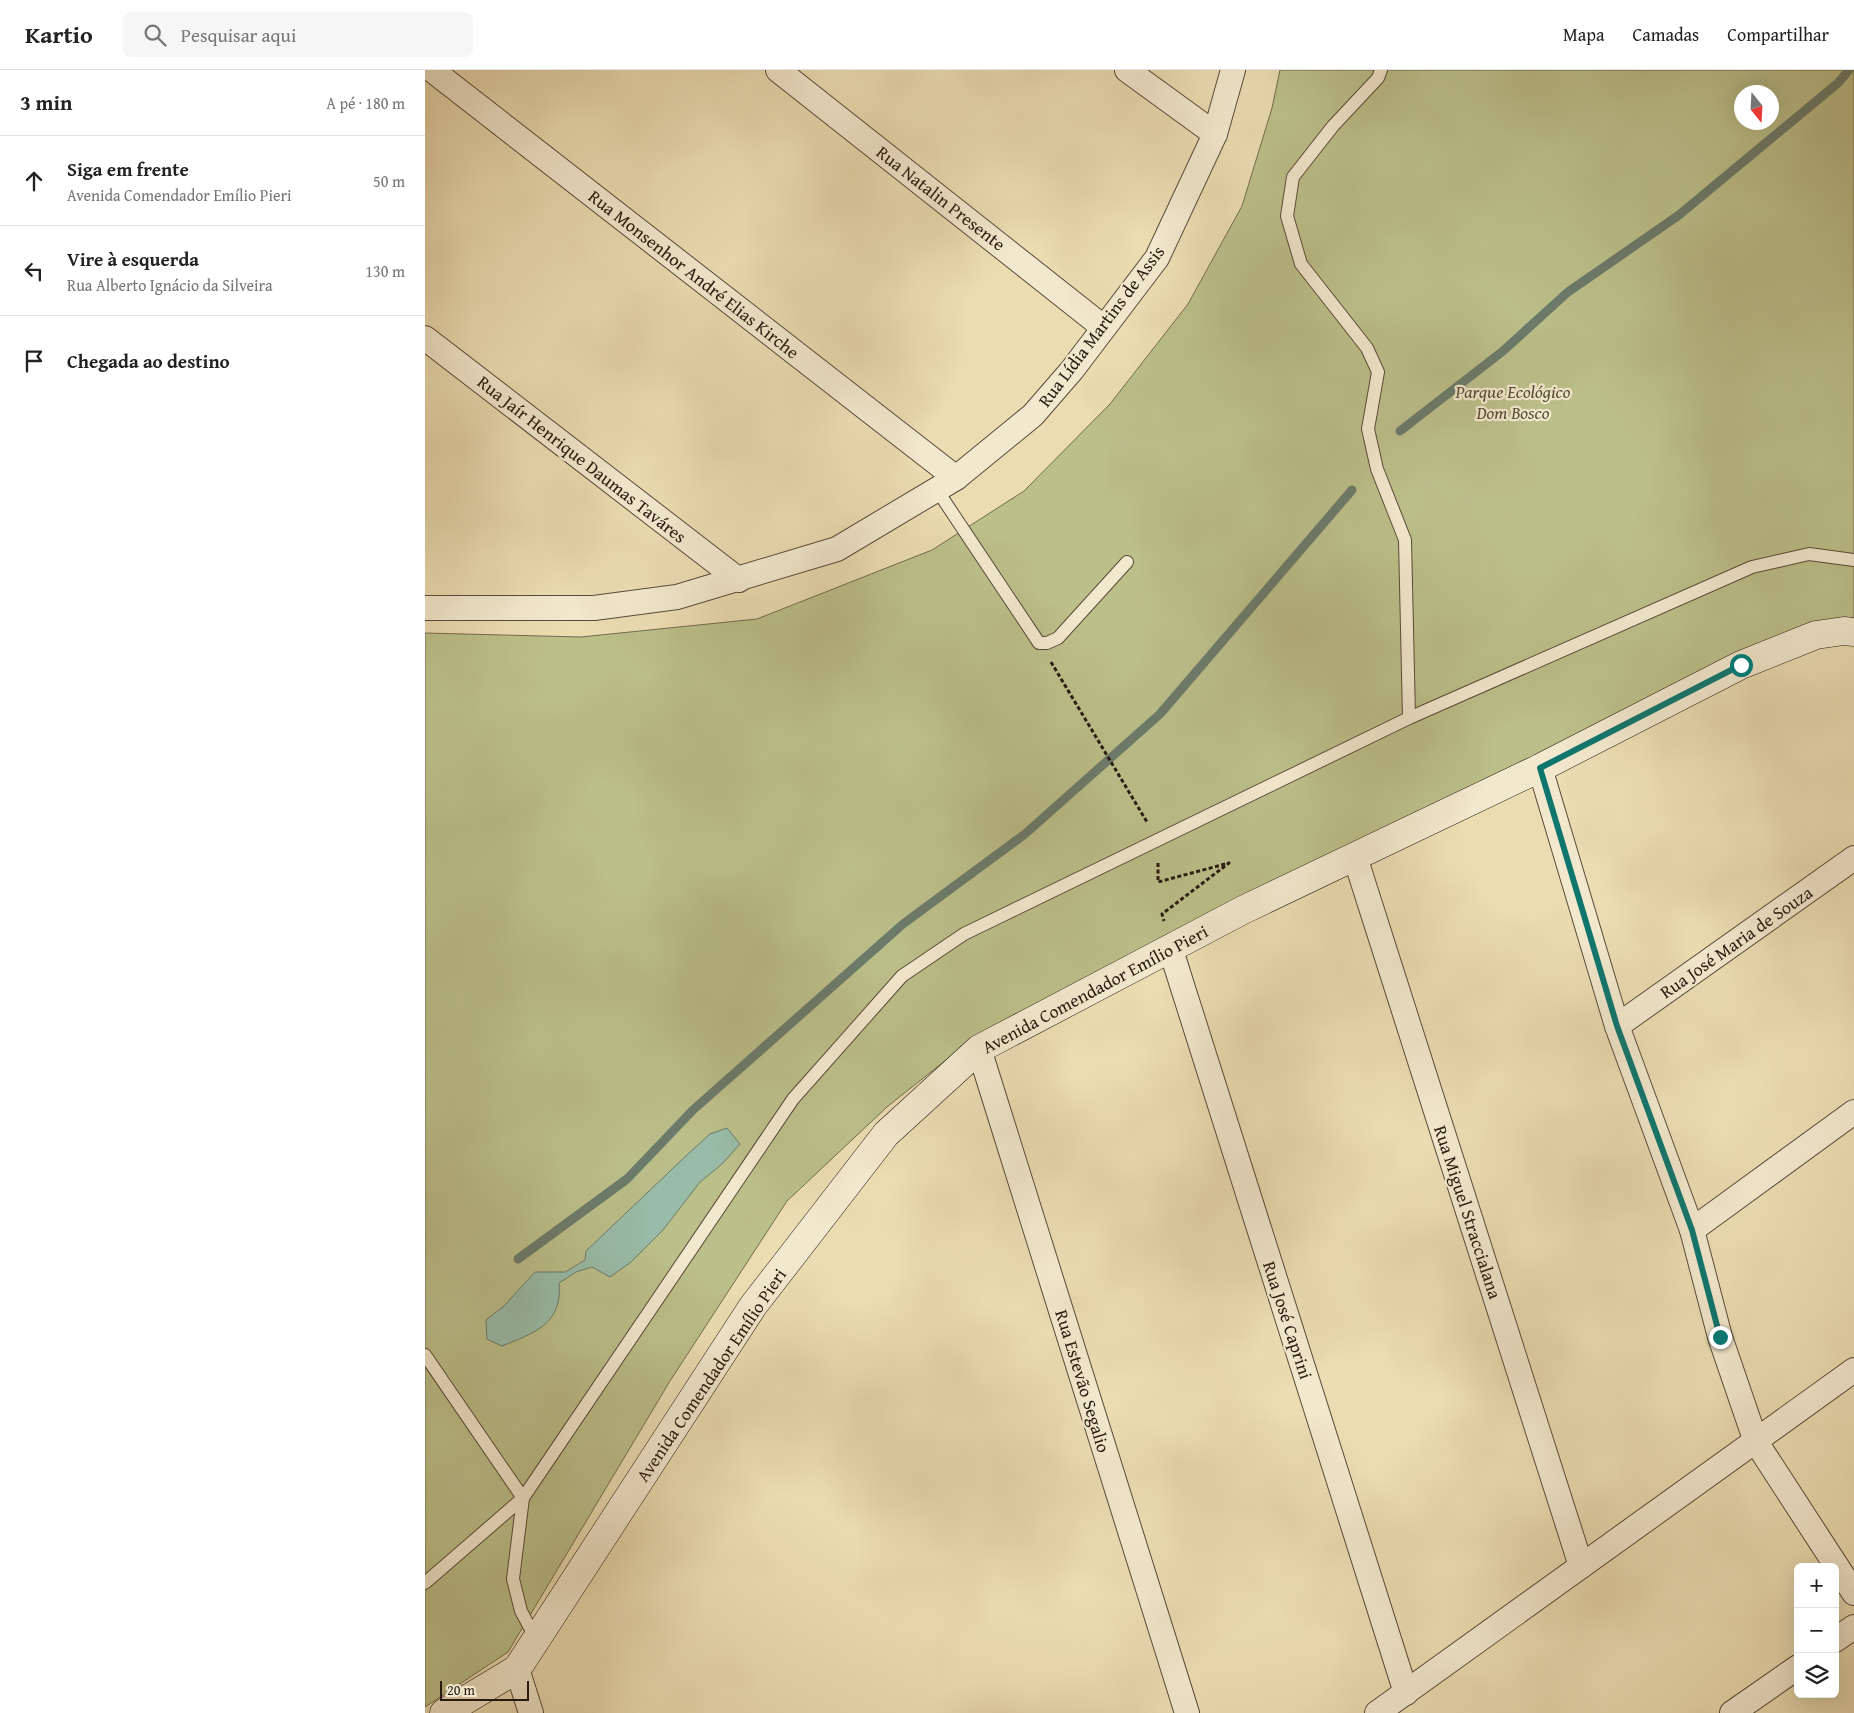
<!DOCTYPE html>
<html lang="pt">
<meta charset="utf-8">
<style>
body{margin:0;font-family:"Gentium Book Plus",serif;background:#f6f6f6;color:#222}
.controls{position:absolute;right:15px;bottom:15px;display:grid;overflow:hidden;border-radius:8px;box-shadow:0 5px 20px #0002}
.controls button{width:45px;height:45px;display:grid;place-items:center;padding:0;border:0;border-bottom:1px solid #e0e0e0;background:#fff;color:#222;font:25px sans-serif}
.compass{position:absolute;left:1309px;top:15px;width:45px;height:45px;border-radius:50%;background:#fff;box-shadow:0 5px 20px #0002;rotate:162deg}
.scale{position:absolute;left:15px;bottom:12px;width:89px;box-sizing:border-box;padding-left:5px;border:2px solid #291a10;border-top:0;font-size:14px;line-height:18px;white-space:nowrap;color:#291a10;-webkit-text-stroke:4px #f2e8cd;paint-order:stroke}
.stop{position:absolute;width:15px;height:15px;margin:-11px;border:4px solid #0f766e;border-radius:50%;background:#fff}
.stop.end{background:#0f766e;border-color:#fff;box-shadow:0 1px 5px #0008}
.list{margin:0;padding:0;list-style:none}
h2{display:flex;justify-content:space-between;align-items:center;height:65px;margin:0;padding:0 20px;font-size:21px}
h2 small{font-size:16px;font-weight:400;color:#767676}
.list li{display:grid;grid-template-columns:32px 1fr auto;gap:15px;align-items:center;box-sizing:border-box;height:90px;padding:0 20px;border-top:1px solid #e0e0e0}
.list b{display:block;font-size:19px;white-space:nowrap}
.list p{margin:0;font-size:16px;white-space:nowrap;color:#767676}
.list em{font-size:16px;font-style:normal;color:#767676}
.icon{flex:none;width:28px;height:28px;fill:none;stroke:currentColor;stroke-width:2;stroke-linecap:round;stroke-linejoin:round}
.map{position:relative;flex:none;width:1429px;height:1643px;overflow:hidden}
header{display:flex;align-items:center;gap:30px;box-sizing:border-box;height:70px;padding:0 25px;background:#fff;border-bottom:1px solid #e0e0e0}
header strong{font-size:24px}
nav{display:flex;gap:28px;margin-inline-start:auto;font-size:18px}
.search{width:350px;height:45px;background:#f6f6f6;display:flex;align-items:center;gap:12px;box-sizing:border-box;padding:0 18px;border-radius:8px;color:#767676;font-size:19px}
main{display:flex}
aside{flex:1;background:#fff}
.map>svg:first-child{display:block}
.green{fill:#bbbf8a;stroke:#726c4d;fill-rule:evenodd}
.water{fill:#99bca8;stroke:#6c7b6b}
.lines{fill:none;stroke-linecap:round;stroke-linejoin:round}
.stream{stroke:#6c7b6b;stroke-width:9}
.lane-casing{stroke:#5a4a38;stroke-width:14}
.street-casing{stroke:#5a4a38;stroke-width:26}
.secondary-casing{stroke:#291a10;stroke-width:29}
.path{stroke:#291a10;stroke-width:3;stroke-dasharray:4 2.5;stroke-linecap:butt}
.lane{stroke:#f2e8cd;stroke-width:12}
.street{stroke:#f2e8cd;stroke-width:24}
.secondary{stroke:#f2e8cd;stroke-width:28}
.route{stroke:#0f766e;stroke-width:6}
.labels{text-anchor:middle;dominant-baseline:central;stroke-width:4.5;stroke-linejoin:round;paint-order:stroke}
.street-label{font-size:18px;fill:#291a10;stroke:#f2e8cd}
.park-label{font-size:18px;font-style:italic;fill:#554c35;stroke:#f2e8cd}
</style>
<header>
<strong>Kartio</strong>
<div class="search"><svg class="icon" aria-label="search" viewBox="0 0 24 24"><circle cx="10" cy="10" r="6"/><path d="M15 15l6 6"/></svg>Pesquisar aqui</div>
<nav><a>Mapa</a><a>Camadas</a><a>Compartilhar</a></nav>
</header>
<main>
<aside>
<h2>3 min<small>A pé · 180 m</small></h2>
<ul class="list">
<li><svg class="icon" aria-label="ahead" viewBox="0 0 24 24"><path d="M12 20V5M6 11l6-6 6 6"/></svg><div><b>Siga em frente</b><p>Avenida Comendador Emílio Pieri</p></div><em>50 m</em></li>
<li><svg class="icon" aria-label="left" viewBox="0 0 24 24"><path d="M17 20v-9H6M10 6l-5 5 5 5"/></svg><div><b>Vire à esquerda</b><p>Rua Alberto Ignácio da Silveira</p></div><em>130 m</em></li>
<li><svg class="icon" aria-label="arrive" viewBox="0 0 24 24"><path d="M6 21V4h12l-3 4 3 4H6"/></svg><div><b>Chegada ao destino</b></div></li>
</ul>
</aside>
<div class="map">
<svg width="1429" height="1643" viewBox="0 0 1429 1643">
<rect width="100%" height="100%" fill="#ebdcb2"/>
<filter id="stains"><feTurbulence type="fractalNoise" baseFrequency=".004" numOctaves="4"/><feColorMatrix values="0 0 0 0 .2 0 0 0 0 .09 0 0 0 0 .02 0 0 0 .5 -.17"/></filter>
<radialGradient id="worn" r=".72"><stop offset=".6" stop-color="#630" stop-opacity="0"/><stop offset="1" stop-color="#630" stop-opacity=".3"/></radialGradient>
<path class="green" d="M855,0H1429V547L1383,557L541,974L462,1037L362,1131L245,1311L83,1582L0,1637V563L156,567L332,549L507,480L599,421L685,334L763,234L817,136L847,38ZM1316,22H1346V52H1316Z"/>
<path class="water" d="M302,1058L315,1074L297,1094L275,1112L238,1160L206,1192L185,1207L167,1197L151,1202L134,1213C138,1254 109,1263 77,1276L62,1269L61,1250L79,1236L110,1202H140L160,1190L161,1181L264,1083L285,1064Z"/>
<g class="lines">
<g class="stream">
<polyline points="975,361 1078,281 1143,222 1254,145 1413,13 1424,0"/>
<polyline points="93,1189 202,1109 268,1040 478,854 600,764 735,644 927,420"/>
</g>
<g class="lane-casing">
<g id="lane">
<polyline points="512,420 614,573 622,573 633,568 702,492"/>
<polyline points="984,648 1327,497 1384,484 1429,490"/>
<polyline points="0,1285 98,1428 88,1509 96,1541 111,1569"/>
<polyline points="0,1513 98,1428 368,1029 477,906 539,864 984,648 980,470 952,399 943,359 953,302 942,278 876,194 862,146 868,107 908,56 953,8 956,0"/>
</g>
</g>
<g class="street-casing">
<g id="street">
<polyline points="7,0 531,408"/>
<polyline points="353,0 678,257"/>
<polyline points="702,0 790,64"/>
<polyline points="0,268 314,510"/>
<polyline points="0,538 169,538 252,527 412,479 531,408 608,345 647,300 732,188 790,64 808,0"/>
<polyline points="1115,698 1192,956 1267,1160 1295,1267 1331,1372 1429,1523"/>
<polyline points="930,787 1156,1496"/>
<polyline points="745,877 981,1623"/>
<polyline points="1192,956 1429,788"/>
<polyline points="554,979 762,1643"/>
<polyline points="1267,1160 1429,1042"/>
<polyline points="1410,1570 1429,1557"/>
<polyline points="92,1599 106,1643"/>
<polyline points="952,1643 1429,1300"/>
<polyline points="1307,1643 1373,1597"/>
</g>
</g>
<g class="secondary-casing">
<polyline id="secondary" points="19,1643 92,1599 328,1236 461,1064 554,979 818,840 1115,698 1316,595 1391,565 1419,561 1429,562"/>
</g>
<g class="path">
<polyline points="626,592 722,752"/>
<polyline points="733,793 733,812 804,793 737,844 739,851"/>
</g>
<use href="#lane" class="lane"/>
<use href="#street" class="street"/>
<use href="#secondary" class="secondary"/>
</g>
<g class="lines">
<polyline class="route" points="1295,1267 1267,1160 1192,956 1115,698 1316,595"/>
</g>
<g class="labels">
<g class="street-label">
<text transform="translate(516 128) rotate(38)">Rua Natalin Presente</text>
<text transform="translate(269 204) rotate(38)">Rua Monsenhor André Elias Kirche</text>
<text transform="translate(676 256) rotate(-53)">Rua Lídia Martins de Assis</text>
<text transform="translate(157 389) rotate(38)">Rua Jaír Henrique Daumas Taváres</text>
<text transform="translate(1311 872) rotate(-35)">Rua José Maria de Souza</text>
<text transform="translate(670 919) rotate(-28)">Avenida Comendador Emílio Pieri</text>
<text transform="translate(1043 1142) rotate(72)">Rua Miguel Straccialana</text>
<text transform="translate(863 1250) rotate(72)">Rua José Caprini</text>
<text transform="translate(286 1305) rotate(-56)">Avenida Comendador Emílio Pieri</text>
<text transform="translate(658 1311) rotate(73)">Rua Estevão Segalio</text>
</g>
<g class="park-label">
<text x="1088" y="321">Parque Ecológico<tspan x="1088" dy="21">Dom Bosco</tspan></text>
</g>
</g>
<rect width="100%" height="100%" filter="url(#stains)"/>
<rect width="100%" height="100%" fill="url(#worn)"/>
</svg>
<div class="controls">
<button>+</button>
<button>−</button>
<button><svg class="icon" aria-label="layers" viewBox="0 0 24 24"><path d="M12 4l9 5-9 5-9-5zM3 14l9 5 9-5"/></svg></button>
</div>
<svg class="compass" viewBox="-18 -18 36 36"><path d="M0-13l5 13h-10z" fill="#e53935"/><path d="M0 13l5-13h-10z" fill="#767676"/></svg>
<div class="scale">20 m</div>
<div class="stop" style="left:1316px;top:595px"></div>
<div class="stop end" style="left:1295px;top:1267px"></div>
</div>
</main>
